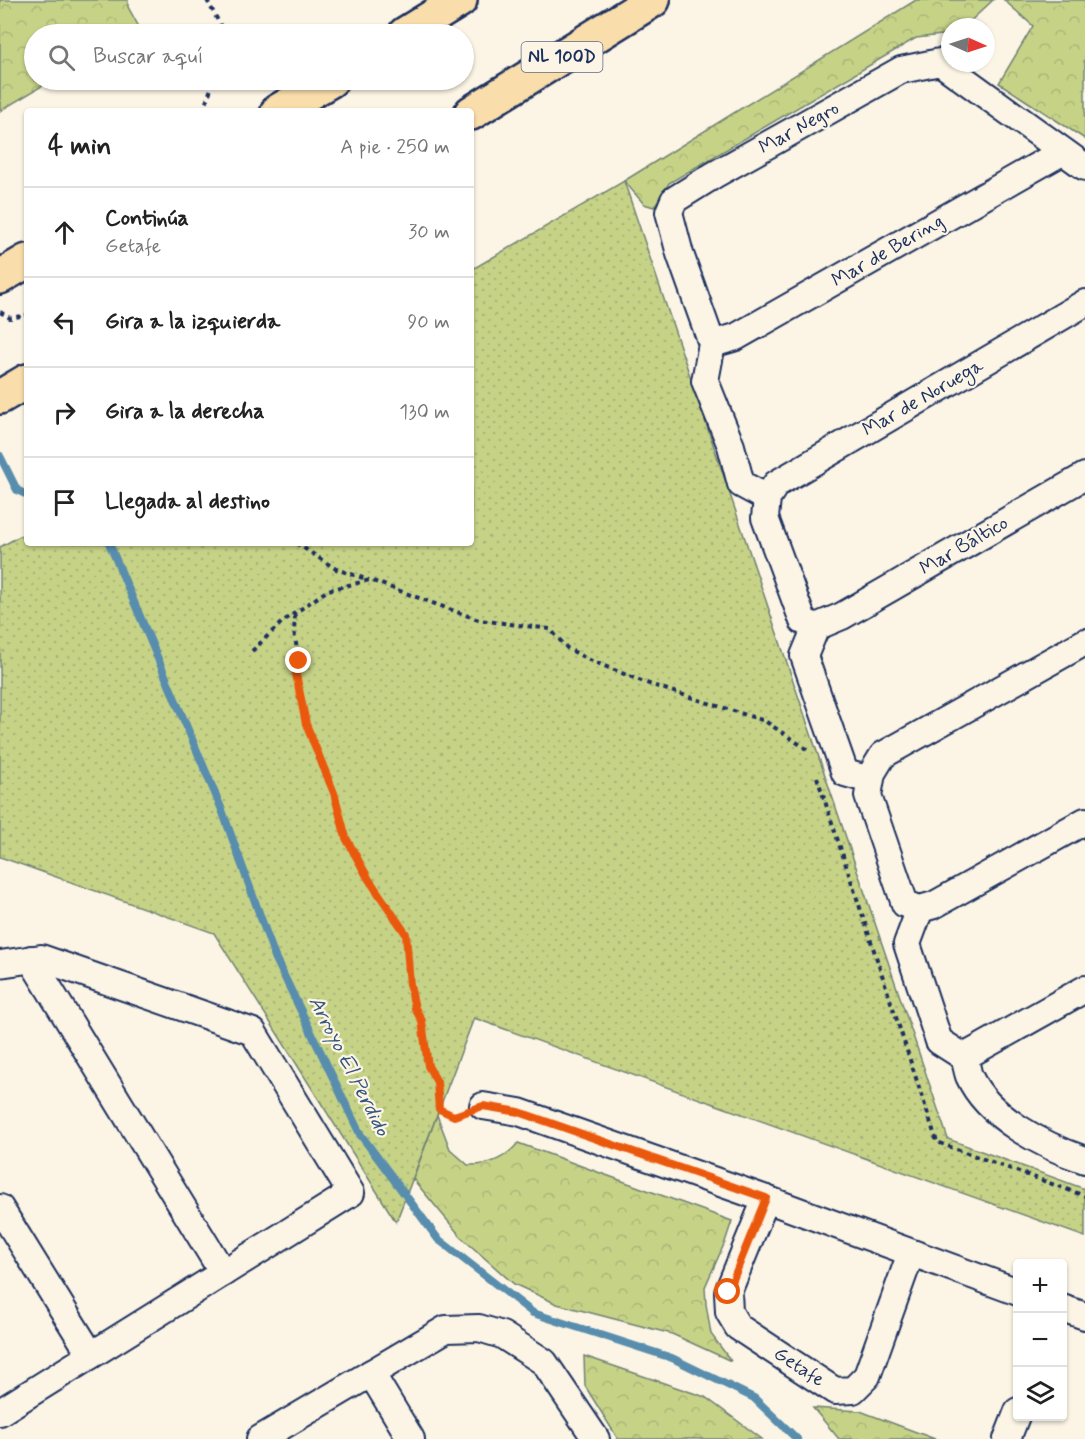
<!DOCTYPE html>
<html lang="es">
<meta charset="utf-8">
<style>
body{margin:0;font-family:Mynerve,sans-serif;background:#f2f2f2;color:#222}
.controls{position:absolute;right:18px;bottom:18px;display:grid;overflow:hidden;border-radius:6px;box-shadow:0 2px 4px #0004}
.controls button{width:54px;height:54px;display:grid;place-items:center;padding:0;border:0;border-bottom:2px solid #e0e0e0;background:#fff;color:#222;font:30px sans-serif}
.compass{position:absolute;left:941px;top:18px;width:54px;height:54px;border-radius:50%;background:#fff;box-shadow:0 2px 4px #0004;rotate:93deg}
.stop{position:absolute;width:18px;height:18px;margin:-14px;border:4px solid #ea580c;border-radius:50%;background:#fff}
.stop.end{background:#ea580c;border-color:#fff;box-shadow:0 2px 6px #0008}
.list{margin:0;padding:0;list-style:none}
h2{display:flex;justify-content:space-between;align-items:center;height:78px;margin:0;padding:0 24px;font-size:26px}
h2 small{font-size:20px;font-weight:400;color:#767676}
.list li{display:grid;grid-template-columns:39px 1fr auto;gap:18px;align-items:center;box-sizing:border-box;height:90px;padding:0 24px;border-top:2px solid #e0e0e0}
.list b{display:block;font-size:22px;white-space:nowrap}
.list p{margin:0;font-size:20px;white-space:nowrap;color:#767676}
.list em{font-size:20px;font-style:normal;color:#767676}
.icon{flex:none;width:33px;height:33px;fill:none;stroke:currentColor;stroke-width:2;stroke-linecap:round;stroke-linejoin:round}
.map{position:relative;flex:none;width:1085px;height:1439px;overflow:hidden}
.search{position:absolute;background:#fff;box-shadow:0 2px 4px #0004;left:24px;top:24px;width:450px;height:66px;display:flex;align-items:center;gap:15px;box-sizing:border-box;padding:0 21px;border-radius:33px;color:#767676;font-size:22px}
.panel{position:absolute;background:#fff;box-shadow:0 2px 4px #0004;left:24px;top:108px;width:450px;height:438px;border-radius:6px}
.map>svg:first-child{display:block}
.grass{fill:url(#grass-dots);stroke:#708172;stroke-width:1.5}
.park{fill:url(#park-crowns);stroke:#708172;stroke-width:1.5}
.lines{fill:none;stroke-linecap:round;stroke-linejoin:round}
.stream{stroke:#588dad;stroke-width:8}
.minor-casing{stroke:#1b2f5e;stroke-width:30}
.highway-casing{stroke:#1b2f5e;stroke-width:38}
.path{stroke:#1b2f5e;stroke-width:4;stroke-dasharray:4.5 4.5;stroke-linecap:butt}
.minor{stroke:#fcf5e5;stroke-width:26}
.highway{stroke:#f9ddab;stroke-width:33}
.route{stroke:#ea580c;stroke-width:8}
.labels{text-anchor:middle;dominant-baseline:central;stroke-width:4.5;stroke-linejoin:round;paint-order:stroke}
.shield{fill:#fcf5e5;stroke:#5e6a86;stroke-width:1.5}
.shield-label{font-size:18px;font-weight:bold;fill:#1b2f5e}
.street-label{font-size:20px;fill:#1b2f5e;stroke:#fcf5e5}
.water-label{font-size:21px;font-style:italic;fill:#34567f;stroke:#fcf5e5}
</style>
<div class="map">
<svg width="1085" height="1439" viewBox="0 0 1085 1439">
<defs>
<pattern id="grass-dots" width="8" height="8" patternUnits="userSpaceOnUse" patternTransform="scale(1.5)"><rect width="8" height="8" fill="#c6d387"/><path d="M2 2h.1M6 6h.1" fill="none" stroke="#aab577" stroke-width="1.8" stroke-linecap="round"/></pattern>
<pattern id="park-crowns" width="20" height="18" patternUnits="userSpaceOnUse" patternTransform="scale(1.5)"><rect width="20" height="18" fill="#c6d387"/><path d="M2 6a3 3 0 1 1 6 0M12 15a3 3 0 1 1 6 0" fill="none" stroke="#aab577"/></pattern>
</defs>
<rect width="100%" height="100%" fill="#fcf5e5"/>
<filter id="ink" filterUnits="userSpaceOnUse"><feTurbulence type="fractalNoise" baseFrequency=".0167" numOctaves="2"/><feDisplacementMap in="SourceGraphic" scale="12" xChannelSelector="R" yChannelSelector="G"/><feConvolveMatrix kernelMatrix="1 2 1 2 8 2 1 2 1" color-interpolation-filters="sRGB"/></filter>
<g filter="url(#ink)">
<polygon class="grass" points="624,181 948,1139 1085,1189 1085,1237 474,1018 396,1222 214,933 0,857 0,547 27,532 27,543 471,543 471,270"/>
<g class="park">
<polygon points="0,0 128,0 128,7 139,27 127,34 34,34 34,80 52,80 0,111"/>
<polygon points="916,0 993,0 964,27 950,27 950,34 916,38 669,183 654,207 644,204 624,181"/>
<polygon points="1004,0 1085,0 1085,139 999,83 1033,26"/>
<path d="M437,1115L450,1149L468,1165C488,1166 504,1160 518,1143L732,1221L725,1242L705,1287L706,1304L711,1334L731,1361L672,1334L557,1304L514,1284L462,1238L413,1179Z"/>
<polygon points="584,1356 705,1397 762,1439 618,1439 585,1386"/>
<polygon points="813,1408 860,1411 935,1439 839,1439"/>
</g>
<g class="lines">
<g class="stream">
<polyline points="0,456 17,490 27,495"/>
<polyline points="109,543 222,810 275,957 360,1134 438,1239 533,1313 672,1358 754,1398 797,1439"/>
</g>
<g class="minor-casing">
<g id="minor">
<polyline points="1085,303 776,484 767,498 765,518 803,621 816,627 842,616 1085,476"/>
<polyline points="712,344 736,337 1062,152"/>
<polyline points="767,498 741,484 731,446 705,381 712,344 680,254 669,212 674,200 714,175 901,70 940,62 1085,167"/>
<polyline points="816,627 804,656 845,773 870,780"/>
<polyline points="1085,642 883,755 872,773 868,796 905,904 920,909 934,905 1085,821"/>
<polyline points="920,909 907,944 939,1041 964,1057"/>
<polyline points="31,959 223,1273"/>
<polyline points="0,964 41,958 253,1032 351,1193 0,1412"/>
<path d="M1085,989L964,1057C966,1063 967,1070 969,1076C988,1118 1044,1146 1085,1160"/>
<polyline points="483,1106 519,1112 766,1199 1018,1292"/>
<polyline points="766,1199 728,1292 729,1312 738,1327 835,1391 853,1390 867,1376 911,1253"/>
<polyline points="0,1208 91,1355"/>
<polyline points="1062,1308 1085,1316"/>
<polyline points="371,1373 411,1439"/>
<polyline points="260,1439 446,1329 479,1328 502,1335 544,1362 596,1439"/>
<polyline points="1007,1439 1018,1411"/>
</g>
</g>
<g class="highway-casing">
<g id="highway">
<polyline points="405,34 460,0"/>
<polyline points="278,111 331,80"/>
<polyline points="471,113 653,0"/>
<polyline points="0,277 27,261"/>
<polyline points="0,397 27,381"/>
</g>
</g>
<g class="path">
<polyline points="207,0 225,34"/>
<polyline points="254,80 258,85"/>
<polyline points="203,111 214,80"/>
<polyline points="0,312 10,318 27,315"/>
<polyline points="296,543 336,569 369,580"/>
<polyline points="295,615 294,632 299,661 296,674 306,724 321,764 334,793 346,838 368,878 406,934 410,985 415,1008 422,1021 428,1066 437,1081 439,1109 454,1116 462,1113"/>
<polyline points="252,651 282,622 328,590 370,580 479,620 550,629 567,648 587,659 649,684 765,721 808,750 809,753"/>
<polyline points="817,777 937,1142 1085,1196"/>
</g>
<use href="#minor" class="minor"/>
<use href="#highway" class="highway"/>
</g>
</g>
<g class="lines" filter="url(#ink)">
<polyline class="route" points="299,661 296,674 306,724 334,793 346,838 368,878 406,934 410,985 415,1008 422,1021 428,1066 437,1082 439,1109 454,1116 483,1106 519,1112 766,1198 728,1292"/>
</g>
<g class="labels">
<rect class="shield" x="521.5" y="42" width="81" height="30" rx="4.5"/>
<g class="shield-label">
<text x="562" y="57">NL 100D</text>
</g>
<g class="street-label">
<text transform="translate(799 128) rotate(-29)">Mar Negro</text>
<text transform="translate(888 251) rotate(-30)">Mar de Bering</text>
<text transform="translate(923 398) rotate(-30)">Mar de Noruega</text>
<text transform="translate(964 546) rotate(-30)">Mar Báltico</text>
<text transform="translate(799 1367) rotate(33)">Getafe</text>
</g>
<g class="water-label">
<text transform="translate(349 1066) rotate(63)">Arroyo El Perdido</text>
</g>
</g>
</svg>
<div class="controls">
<button>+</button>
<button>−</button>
<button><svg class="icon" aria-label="layers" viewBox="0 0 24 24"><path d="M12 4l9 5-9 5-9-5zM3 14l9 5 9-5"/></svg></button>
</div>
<svg class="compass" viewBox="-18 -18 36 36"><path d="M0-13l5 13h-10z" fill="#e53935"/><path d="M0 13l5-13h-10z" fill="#767676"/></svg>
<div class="stop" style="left:728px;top:1292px"></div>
<div class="stop end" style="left:299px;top:661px"></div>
<div class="search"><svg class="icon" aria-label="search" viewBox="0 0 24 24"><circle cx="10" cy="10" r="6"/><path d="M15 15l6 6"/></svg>Buscar aquí</div>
<section class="panel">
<h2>4 min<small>A pie · 250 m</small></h2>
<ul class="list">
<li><svg class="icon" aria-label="ahead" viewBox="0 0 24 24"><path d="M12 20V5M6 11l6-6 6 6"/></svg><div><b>Continúa</b><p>Getafe</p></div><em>30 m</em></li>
<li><svg class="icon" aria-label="left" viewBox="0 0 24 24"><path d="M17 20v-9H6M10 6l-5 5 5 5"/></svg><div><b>Gira a la izquierda</b></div><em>90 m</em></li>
<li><svg class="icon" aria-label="right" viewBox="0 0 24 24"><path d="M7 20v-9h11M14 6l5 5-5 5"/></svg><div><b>Gira a la derecha</b></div><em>130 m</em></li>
<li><svg class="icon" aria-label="arrive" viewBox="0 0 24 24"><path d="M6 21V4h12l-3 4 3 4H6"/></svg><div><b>Llegada al destino</b></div></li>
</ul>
</section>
</div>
